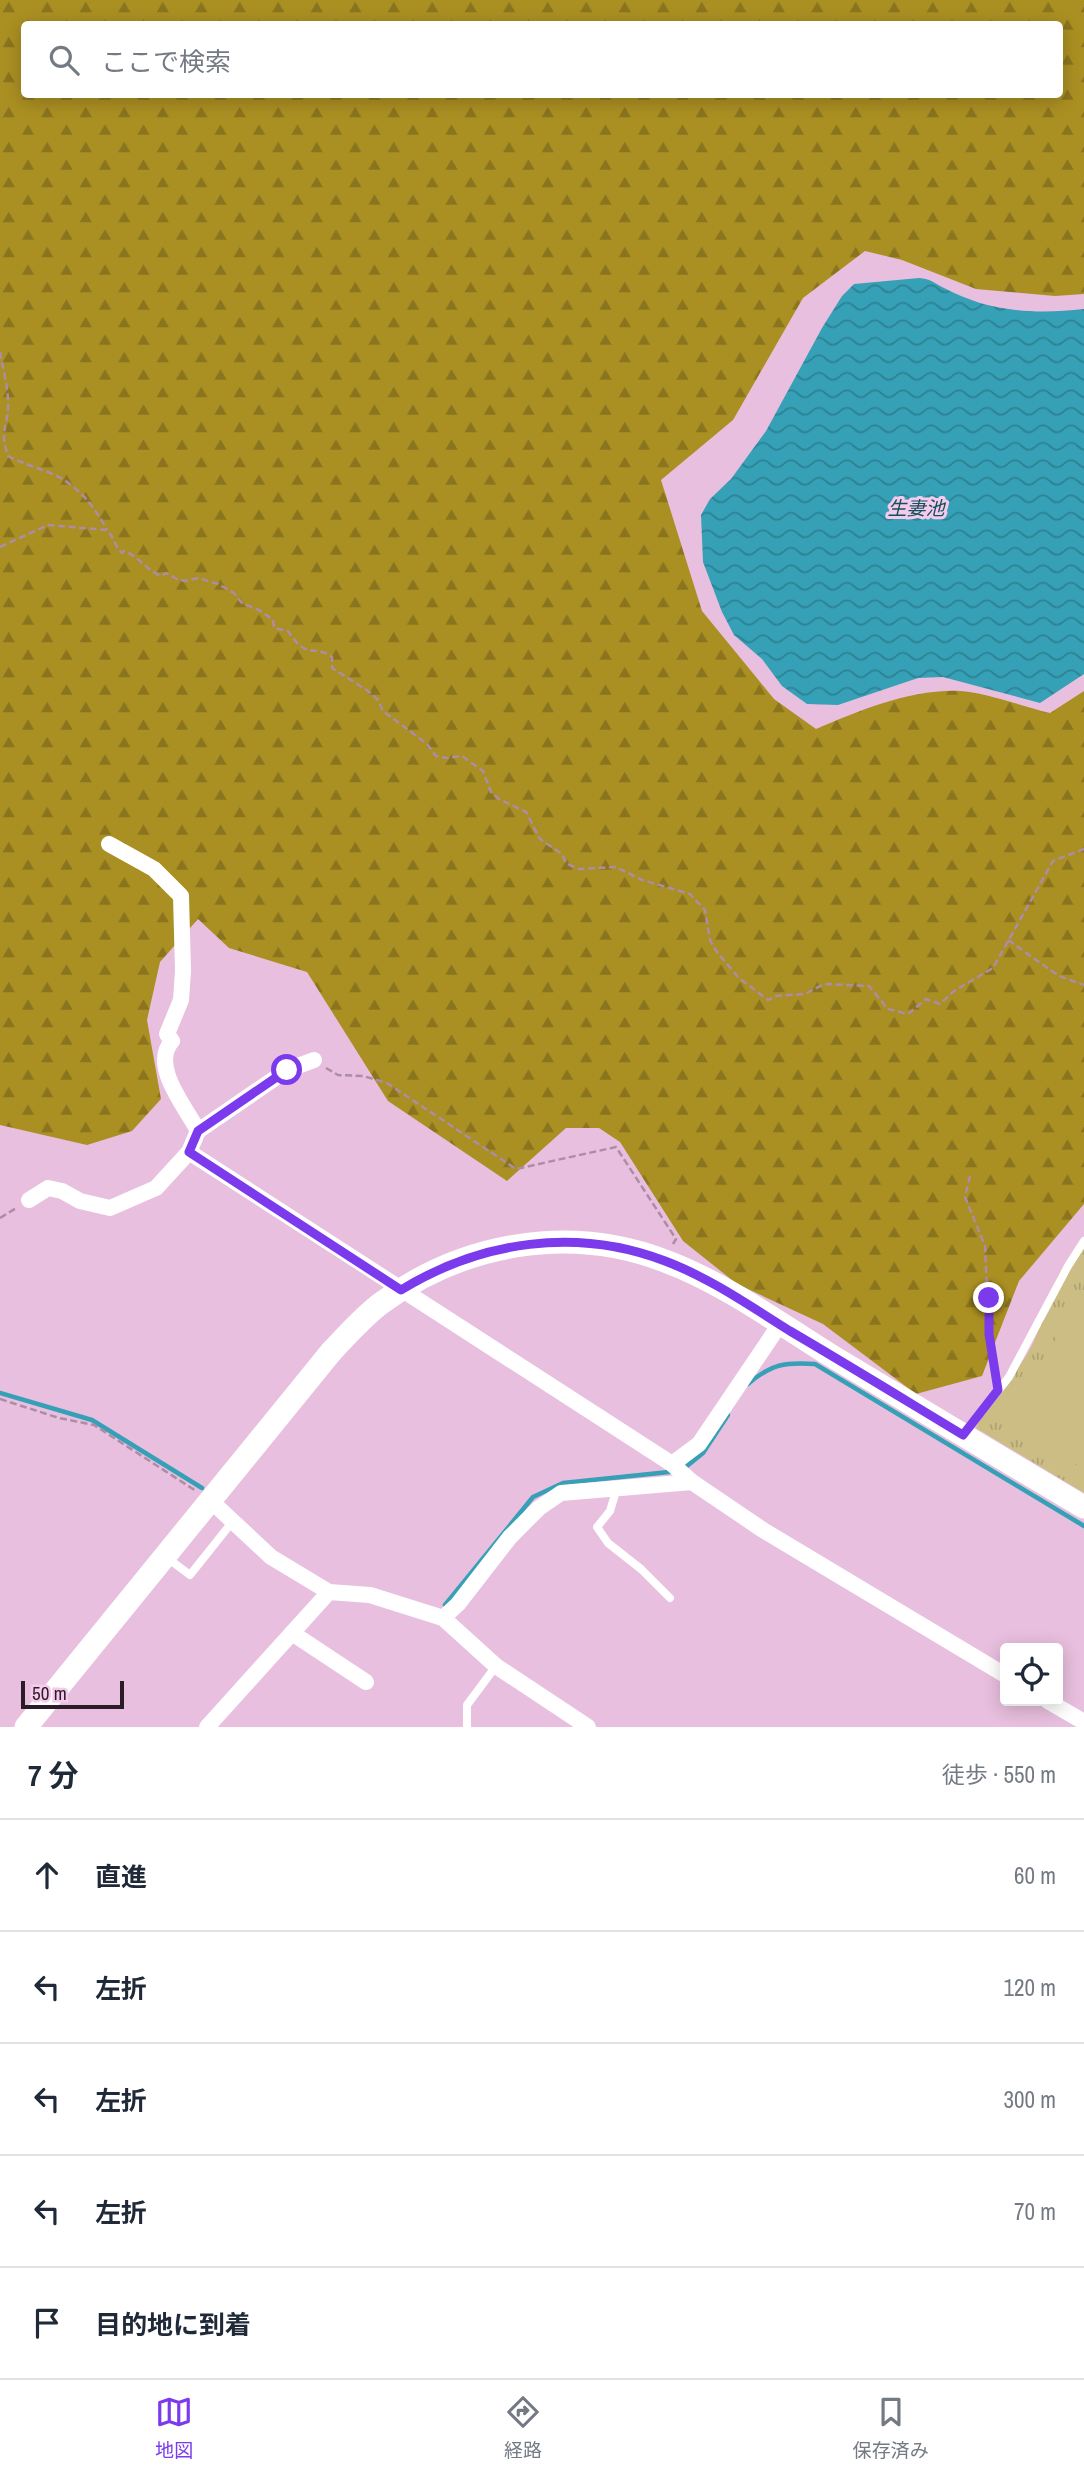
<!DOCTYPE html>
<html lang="ja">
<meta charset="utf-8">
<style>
body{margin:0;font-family:"Archivo Narrow","Noto Sans JP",sans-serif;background:#f2f2f3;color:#1f2937}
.controls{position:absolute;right:21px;bottom:21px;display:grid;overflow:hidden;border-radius:7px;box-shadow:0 4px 18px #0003}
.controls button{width:63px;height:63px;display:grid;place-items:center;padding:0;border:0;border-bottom:2px solid #e0e1e3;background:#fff;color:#1f2937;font:35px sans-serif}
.scale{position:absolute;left:21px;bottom:18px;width:103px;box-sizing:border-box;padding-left:7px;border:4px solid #2b1c28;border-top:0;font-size:19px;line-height:24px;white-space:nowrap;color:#2b1c28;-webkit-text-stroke:5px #f5cbeb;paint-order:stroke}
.stop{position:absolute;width:21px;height:21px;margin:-16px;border:5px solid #7c3aed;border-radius:50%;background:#fff}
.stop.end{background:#7c3aed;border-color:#fff;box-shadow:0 2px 7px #0008}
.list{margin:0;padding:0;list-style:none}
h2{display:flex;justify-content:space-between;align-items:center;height:91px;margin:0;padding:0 28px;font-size:30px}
h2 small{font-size:23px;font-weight:400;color:#747a83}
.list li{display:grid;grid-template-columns:46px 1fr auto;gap:21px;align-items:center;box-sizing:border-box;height:112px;padding:0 28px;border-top:2px solid #e0e1e3}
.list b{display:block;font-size:26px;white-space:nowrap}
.list em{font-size:23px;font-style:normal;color:#747a83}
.icon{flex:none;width:38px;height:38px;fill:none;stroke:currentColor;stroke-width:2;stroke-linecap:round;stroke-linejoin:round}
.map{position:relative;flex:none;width:1084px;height:1727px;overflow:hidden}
.search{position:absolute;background:#fff;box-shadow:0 4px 18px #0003;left:21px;right:21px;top:21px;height:77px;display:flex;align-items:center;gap:18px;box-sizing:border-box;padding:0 24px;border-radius:7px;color:#747a83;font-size:26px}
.sheet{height:651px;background:#fff}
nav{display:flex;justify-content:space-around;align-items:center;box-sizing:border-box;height:98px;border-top:2px solid #e0e1e3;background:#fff;font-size:19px;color:#747a83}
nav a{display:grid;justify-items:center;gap:4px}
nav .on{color:#7c3aed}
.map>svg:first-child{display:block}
.forest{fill:url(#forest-firs);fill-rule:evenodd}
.park{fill:url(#park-tufts)}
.garden{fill:#ccbd84}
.water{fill:url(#water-waves)}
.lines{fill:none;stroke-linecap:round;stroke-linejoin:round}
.stream{stroke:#35a0b6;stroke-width:4.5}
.path{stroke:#ad8ca5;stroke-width:2.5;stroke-dasharray:7 3.5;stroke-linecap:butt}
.lane{stroke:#fff;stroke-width:8}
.street{stroke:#fff;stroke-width:16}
.secondary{stroke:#fff;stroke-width:23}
.route{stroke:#7c3aed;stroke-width:9}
.labels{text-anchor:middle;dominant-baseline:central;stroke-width:6;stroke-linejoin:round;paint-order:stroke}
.water-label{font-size:19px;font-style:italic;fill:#134f5b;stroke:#f5cbeb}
</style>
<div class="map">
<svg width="1084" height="1727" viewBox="0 0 1084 1727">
<defs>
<pattern id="forest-firs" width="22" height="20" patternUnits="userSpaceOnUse" patternTransform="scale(1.75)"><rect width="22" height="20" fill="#aa8f22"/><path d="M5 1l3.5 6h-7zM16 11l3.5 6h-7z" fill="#8b741e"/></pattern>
<pattern id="park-tufts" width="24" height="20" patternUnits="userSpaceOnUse" patternTransform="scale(1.75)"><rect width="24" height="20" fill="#ccbd84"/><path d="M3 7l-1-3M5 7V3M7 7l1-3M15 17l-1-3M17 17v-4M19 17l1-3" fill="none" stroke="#afa272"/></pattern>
<pattern id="water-waves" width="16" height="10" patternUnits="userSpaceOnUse" patternTransform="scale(1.75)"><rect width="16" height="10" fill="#35a0b6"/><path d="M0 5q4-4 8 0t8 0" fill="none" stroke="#2d8294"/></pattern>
</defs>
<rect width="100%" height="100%" fill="#e8bfde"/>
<path class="forest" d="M0,0H1084V294L1055,296L976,289L902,260L865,251L803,298L733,420L661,480L702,611L774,699L816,729C862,710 910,689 960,691C984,692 1025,707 1050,713L1084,691V1204L1019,1281L982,1376L916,1394L823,1324L737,1284L683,1241L620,1142L599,1128H566L507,1181L388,1101L307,972L229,948L198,919L160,962L147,1020L161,1099L132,1131L87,1145L0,1125ZM24,24H1060V94H24Z"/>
<path class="park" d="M1082,1237L1084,1238V1493L976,1428C989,1400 1013,1378 1029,1351C1041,1330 1045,1306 1054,1284C1061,1268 1073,1252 1082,1237Z"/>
<polygon class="garden" points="1081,1302 1084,1304 1084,1469 1003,1418"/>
<path class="water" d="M919,278C931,279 934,283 944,288C955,294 968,299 980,303C1015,313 1049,313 1084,309V674L1040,703L943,677L918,678L838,705L807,704L782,686L762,659L734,635L722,612L703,562L701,515L710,499L731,479L766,431L822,328L842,296L854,284Z"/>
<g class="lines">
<g class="stream">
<path d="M748,1384C771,1364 785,1362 815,1364L1084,1526"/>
<polyline points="0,1393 92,1420 202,1488"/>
<polyline points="687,1466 703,1453 728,1415"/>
<polyline points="445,1605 533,1497 563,1483 669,1472"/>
</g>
<g class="path">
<path d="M0,352C3,370 9,389 8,408C6,431 0,432 8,456C23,464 39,468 55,475C79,487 94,506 107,530"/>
<path d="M0,547L48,525L107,530C114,537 114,545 122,553L124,551C139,556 146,570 161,576L166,573L177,579L185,581L198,578L218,584L234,593L242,603L261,611L273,620L274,628L288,631C308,662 313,643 332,657V668L368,691L378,700L383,711L427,744L436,756L446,758L462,756L483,771L491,792L499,799L526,812L540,839L562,854L566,863L578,869L616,867L642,880L690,894L705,910L710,940L717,952L738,977L768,1000L776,996L805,994L824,984L869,986L888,1009L908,1014L926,999L940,1004L954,991L993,968L1053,861L1084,849"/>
<polyline points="1008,940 1059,976 1084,985"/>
<polyline points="326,1068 338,1075 363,1076 387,1083 516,1169 616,1147 676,1239 673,1244"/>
<polyline points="970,1176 965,1197 985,1246 989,1334 997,1374"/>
<polyline points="0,1218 18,1207"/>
<polyline points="0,1399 59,1418 94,1425 196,1491"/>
</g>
<g class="lane">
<polyline points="964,1434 1009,1377 1068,1266 1084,1241"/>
<polyline points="617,1488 610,1511 597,1527 608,1543 641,1569 670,1598"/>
<polyline points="166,1557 190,1575 233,1521"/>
<polyline points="467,1727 467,1705 496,1666"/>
</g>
<g class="street">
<path d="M109,844L154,869L181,896L183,971L181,1000L167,1034L172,1041C150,1066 186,1107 198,1131L189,1152"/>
<polyline points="198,1131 287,1070 314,1060"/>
<polyline points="29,1200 48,1188 62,1191 80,1201 110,1208 156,1188 189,1152 672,1464 692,1482 763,1530 1005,1675"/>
<polyline points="672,1464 699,1444 780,1324"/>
<polyline points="210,1500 271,1557 329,1592 370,1595 443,1618 496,1666 588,1727"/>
<polyline points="443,1618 458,1604 510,1537 539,1508 561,1493 692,1482"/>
<polyline points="292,1633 366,1682"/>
<polyline points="1048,1701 1084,1722"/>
<polyline points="207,1727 329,1592"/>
</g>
<path class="secondary" d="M26,1727L331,1352C347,1335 362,1318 380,1304C462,1243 569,1224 665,1261C724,1283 777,1322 830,1355C915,1406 999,1457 1084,1507"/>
</g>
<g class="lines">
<path class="route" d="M287,1070L198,1131L189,1152L401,1290C481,1241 576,1227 665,1261C710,1278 750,1306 790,1331C848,1365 905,1400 963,1435L998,1390L989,1334V1298"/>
</g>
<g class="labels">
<g class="water-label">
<text x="916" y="508">生妻池</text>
</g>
</g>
</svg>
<div class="controls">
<button><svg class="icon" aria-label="locate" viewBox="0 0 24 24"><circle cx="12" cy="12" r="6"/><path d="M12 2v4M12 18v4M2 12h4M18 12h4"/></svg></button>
</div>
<div class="scale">50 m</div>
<div class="stop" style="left:287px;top:1070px"></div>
<div class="stop end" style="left:989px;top:1298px"></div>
<div class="search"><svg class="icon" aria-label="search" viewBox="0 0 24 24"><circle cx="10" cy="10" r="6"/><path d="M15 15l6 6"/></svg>ここで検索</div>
</div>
<section class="sheet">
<h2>7 分<small>徒歩 · 550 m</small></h2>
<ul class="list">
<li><svg class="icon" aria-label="ahead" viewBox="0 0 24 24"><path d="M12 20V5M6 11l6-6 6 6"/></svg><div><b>直進</b></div><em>60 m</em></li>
<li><svg class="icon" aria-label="left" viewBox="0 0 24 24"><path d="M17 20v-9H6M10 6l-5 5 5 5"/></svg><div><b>左折</b></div><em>120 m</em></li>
<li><svg class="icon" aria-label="left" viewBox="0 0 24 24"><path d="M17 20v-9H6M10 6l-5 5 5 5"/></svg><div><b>左折</b></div><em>300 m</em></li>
<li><svg class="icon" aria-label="left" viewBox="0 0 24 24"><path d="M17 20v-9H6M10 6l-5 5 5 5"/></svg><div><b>左折</b></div><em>70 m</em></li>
<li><svg class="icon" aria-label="arrive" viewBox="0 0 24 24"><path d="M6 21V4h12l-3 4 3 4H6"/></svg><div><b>目的地に到着</b></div></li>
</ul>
</section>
<nav>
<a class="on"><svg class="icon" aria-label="map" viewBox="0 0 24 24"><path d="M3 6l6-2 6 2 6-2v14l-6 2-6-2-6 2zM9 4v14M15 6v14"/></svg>地図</a>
<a><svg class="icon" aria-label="directions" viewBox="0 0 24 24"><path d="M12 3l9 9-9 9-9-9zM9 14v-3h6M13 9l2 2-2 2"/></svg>経路</a>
<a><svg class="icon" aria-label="saved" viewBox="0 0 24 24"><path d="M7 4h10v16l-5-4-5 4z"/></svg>保存済み</a>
</nav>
